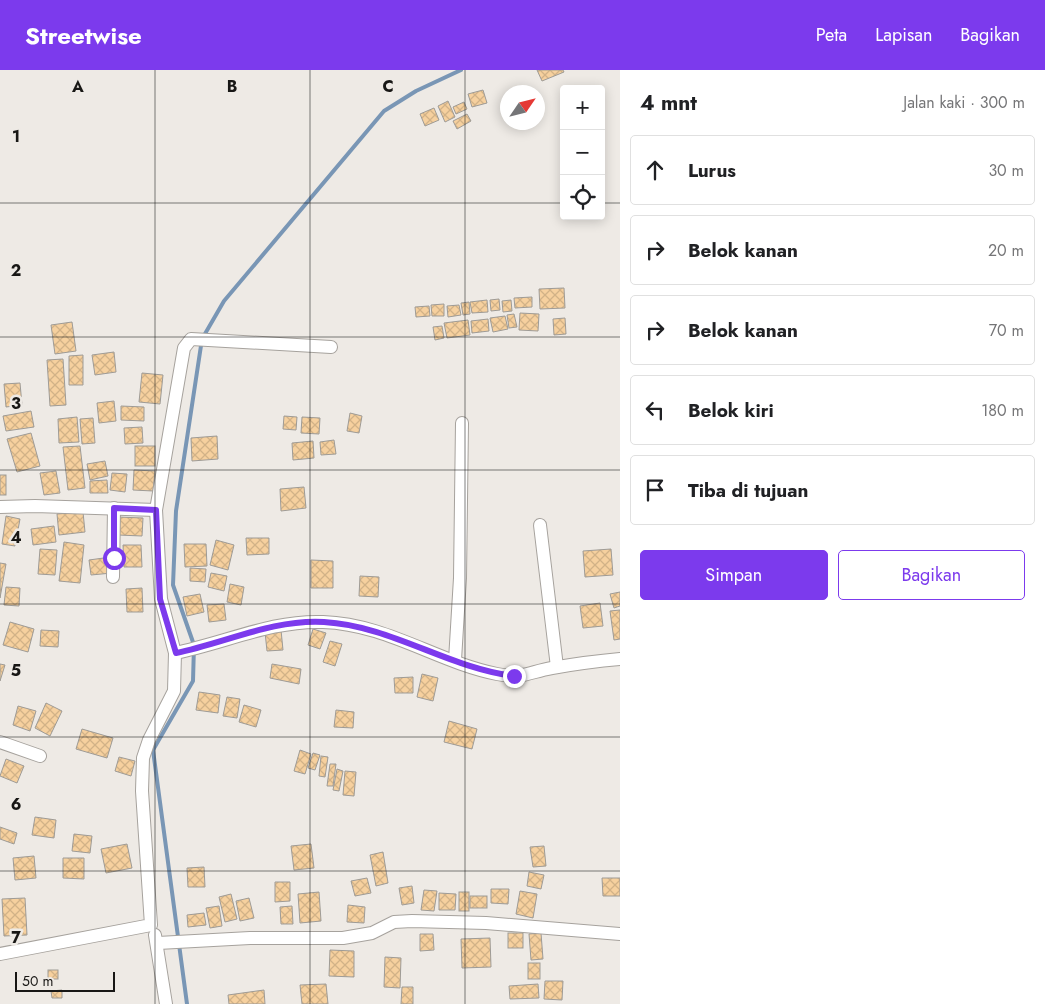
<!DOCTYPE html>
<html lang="id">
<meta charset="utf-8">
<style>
body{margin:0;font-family:Jost,sans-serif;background:#f6f6f6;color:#202124}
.controls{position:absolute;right:15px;top:15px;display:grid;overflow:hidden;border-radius:5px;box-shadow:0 2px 12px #0003}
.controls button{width:45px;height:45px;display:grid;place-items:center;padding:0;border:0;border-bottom:1px solid #e0e0e0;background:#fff;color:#202124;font:25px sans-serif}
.compass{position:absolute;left:500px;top:15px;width:45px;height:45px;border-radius:50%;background:#fff;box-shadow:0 2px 12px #0003;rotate:55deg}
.scale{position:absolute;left:15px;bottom:12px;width:100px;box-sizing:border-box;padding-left:5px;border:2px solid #181715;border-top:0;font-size:14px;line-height:18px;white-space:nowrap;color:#181715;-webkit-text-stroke:4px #eeeae5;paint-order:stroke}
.stop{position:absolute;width:15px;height:15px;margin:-11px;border:4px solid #7c3aed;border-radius:50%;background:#fff}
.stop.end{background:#7c3aed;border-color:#fff;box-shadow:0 1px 5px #0008}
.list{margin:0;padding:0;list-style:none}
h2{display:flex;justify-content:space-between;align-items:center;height:65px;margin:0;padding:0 20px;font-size:21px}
h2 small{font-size:16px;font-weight:400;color:#757577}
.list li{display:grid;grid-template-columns:32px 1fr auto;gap:15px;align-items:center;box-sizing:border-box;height:70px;margin:0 10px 10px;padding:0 10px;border:1px solid #e0e0e0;border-radius:5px}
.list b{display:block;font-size:19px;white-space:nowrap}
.list em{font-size:16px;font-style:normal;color:#757577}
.actions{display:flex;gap:10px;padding:15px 20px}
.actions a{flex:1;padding:11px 0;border:1px solid #7c3aed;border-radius:5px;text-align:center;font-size:18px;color:#7c3aed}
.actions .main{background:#7c3aed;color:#fff}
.icon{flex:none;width:28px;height:28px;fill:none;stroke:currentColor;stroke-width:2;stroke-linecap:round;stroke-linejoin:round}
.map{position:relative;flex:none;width:620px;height:934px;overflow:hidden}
header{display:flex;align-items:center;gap:30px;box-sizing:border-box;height:70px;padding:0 25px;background:#7c3aed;color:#fff}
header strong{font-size:24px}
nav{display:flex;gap:28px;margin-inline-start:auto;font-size:18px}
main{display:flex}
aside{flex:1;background:#fff}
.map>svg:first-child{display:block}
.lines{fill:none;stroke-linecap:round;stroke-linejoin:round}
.stream{stroke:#7996b5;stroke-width:4}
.building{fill:url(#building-cross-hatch);stroke:#9e9b96}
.minor-casing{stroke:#a6a29d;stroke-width:14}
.minor{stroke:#fff;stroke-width:12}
.route{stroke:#7c3aed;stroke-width:6}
.grid{fill:none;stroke:#181715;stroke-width:1;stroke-opacity:0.55}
.grid-label{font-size:16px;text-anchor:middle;font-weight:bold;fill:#181715;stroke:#eeeae5;stroke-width:5;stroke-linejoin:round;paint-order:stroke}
</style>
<header>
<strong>Streetwise</strong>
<nav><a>Peta</a><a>Lapisan</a><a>Bagikan</a></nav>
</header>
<main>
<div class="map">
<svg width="620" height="934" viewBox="0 0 620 934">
<defs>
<pattern id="building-cross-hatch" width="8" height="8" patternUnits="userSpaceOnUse" patternTransform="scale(1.25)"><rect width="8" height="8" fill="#f6d09e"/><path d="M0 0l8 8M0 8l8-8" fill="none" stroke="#d2b287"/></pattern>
</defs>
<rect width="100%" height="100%" fill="#eeeae5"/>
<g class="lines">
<polyline class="stream" points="187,934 153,680 193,611 194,575 173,515 176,441 202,269 224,231 384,41 416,21 461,0"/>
</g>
<g class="building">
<polygon points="537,0 563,0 564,2 542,11"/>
<polygon points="483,20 487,33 472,37 468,24"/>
<polygon points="448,31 455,47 445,52 438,36"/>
<polygon points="464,32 467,39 456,44 453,37"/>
<polygon points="434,38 439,50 425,56 420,44"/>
<polygon points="467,44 471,51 457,59 453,51"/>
<polygon points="564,218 565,238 540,239 539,219"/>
<polygon points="532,227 532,237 515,238 514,228"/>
<polygon points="499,229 500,240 491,241 490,230"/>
<polygon points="487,230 488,242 472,243 470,232"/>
<polygon points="511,230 512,241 503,242 502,231"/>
<polygon points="469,232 470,244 463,245 461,233"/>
<polygon points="444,234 444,246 432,246 431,235"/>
<polygon points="459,235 461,245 448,247 447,236"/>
<polygon points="429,236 430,246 416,247 415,237"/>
<polygon points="520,243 539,244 538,261 519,260"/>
<polygon points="514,244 517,257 509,258 507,245"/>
<polygon points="505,246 508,259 493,262 490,248"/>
<polygon points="565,248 566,264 554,265 553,249"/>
<polygon points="488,249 489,261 472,263 471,251"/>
<polygon points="468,250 470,265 447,268 444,253"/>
<polygon points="72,252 76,281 55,284 51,255"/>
<polygon points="442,256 444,268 435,270 433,257"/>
<polygon points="114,282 116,302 95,305 92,285"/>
<polygon points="83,285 83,315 69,315 69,286"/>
<polygon points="63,289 66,335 50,336 47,290"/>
<polygon points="142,303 163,305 160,334 139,332"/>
<polygon points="20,313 22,335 6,337 4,314"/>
<polygon points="114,331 116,351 99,353 97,333"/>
<polygon points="121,336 144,337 144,351 121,350"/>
<polygon points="31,341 34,357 6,361 3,346"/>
<polygon points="350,343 362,346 359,363 347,361"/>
<polygon points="284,346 297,347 296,360 283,359"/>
<polygon points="77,347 79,372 59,373 58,349"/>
<polygon points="302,347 320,348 319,364 301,363"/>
<polygon points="93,348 95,373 82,374 80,349"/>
<polygon points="142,357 143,373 125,374 124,358"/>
<polygon points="31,363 40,396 17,402 7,369"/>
<polygon points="217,366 218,389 192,391 191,368"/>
<polygon points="334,370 336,384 321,385 320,372"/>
<polygon points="313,371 314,388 293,390 292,373"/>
<polygon points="80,376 85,418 68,420 63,377"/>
<rect x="135" y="376" width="20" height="20"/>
<polygon points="105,391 108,406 90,410 87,394"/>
<polygon points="134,400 155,401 153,421 133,420"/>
<polygon points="56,401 60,423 44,425 40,403"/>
<polygon points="112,403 127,404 125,422 110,420"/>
<rect x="0" y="405" width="6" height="20"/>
<polygon points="107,410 108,423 90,423 90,411"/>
<polygon points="304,417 306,438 281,441 280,419"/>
<polygon points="83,442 85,462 59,465 57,444"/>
<polygon points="6,446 20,449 15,476 2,474"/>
<polygon points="118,447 143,448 142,466 118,465"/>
<polygon points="54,456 56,472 33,475 31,459"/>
<polygon points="246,468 269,468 269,484 247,485"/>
<polygon points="216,470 234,475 228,500 210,495"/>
<polygon points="64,472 84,475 80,513 59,511"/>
<polygon points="184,474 206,474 207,496 185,497"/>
<polygon points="123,475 141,475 142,497 124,497"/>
<polygon points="40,479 57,480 55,505 38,504"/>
<polygon points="611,479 613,505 585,507 583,481"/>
<polygon points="111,487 112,503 91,505 89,490"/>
<polygon points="311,490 333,491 333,518 311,518"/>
<polygon points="0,493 6,494 0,528"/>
<polygon points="190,498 206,499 205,512 190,511"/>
<polygon points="211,503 227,506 224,521 208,517"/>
<polygon points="360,506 379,507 378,527 359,526"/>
<polygon points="230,514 244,517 241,535 227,532"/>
<polygon points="6,517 20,518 19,536 4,535"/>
<polygon points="142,518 143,542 127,542 126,519"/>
<polygon points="620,522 620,536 614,538 610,524"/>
<polygon points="200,524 204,542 187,546 183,527"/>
<polygon points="600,533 603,556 583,558 580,536"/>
<polygon points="224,534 226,550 209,552 207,535"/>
<polygon points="620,540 620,569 614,570 610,541"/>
<polygon points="10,552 34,559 28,582 3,575"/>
<polygon points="313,559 326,563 320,579 308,575"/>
<polygon points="41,560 59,561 58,577 40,576"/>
<polygon points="281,560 283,580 267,581 265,562"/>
<polygon points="330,571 342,574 335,596 323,592"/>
<polygon points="0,594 5,595 0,611"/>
<polygon points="272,594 301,599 299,614 270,608"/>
<polygon points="422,604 438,608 433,631 417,627"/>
<polygon points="413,607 413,623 395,623 394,608"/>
<polygon points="199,622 220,625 218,643 196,640"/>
<polygon points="227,627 240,629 237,648 223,646"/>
<polygon points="46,633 62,641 50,666 35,658"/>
<polygon points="244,635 261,640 256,657 239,652"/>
<polygon points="18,636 36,641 30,661 13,655"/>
<polygon points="336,640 354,642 353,658 334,657"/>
<polygon points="449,651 477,659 472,679 444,672"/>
<polygon points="82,659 113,668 107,688 76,679"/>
<polygon points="300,680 311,684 305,704 294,701"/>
<polygon points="313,683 320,685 315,700 308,698"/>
<polygon points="321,686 328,687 325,707 319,706"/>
<polygon points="119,687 135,691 131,706 115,701"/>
<polygon points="6,689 24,696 17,713 0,706"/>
<polygon points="330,694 336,694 333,716 327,716"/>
<polygon points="337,699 343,701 339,721 333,720"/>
<polygon points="345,701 356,702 354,726 343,725"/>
<polygon points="35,747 56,750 54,768 32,765"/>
<polygon points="0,757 17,763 14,774 0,769"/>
<polygon points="74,764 92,766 90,783 72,781"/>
<polygon points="127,774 132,798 106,803 101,779"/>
<polygon points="311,774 314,798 294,800 291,776"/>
<polygon points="544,776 546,796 533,797 530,777"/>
<polygon points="383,782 388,813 376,816 370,785"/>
<polygon points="34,786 36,808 15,810 13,788"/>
<polygon points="63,788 84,788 84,809 63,808"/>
<polygon points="204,797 205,817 188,817 187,798"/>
<polygon points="529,802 544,805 541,819 527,816"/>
<polygon points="367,808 371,823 355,826 351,811"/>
<polygon points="602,808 620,808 620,826 603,826"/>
<polygon points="275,812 290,812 290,831 275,832"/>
<polygon points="412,816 414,833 402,835 399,818"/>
<polygon points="491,819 509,819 508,834 491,833"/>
<polygon points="424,820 437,821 434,841 421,840"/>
<polygon points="520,821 537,824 533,848 516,844"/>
<polygon points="319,822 321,851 300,853 298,824"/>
<rect x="459" y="822" width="10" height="19"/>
<polygon points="439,823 456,824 455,840 439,840"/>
<polygon points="231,824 237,849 225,852 219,827"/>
<rect x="470" y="826" width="17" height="12"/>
<polygon points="25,828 27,865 4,866 2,829"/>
<polygon points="249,828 254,848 240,851 236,831"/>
<polygon points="348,835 365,837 364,853 347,852"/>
<polygon points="219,836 222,856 210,858 206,838"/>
<polygon points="292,836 293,854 281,854 280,837"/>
<polygon points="204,843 206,855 188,857 187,845"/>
<rect x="508" y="863" width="15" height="15"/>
<polygon points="541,863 543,889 531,890 529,864"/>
<polygon points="420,864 433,864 434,880 420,881"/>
<polygon points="490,868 491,897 462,898 461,869"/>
<polygon points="330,880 354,881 354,907 329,906"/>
<polygon points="385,887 401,888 400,918 384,917"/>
<rect x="528" y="893" width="12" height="16"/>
<rect x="48" y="900" width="10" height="9"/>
<polygon points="545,911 563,911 562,930 544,929"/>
<polygon points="326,914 328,934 302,934 300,915"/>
<polygon points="538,914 539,928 510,929 509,916"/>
<polygon points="402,917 413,917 413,934 401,934"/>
<polygon points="62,920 62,928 52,928 51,921"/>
<polygon points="264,920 265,934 229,934 228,925"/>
</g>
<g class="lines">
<g class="minor-casing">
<g id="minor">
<polyline points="0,437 35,436 156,440"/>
<polyline points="540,455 557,597"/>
<polyline points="113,507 114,438"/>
<polyline points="175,583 161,529 156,440 184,278 191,269 331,277"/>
<polyline points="455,590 460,508 462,353"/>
<polyline points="0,672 40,686"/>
<polyline points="155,865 166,934"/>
<polyline points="158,873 250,868 343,868 372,863 394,852 412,851 486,853 620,864"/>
<path d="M0,884L151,855L142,721L143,688L149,670L174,621L175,583C225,573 272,550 323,552C387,554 437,592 497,604C524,609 529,602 552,598C575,594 597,591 620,589"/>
</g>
</g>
<use href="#minor" class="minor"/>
</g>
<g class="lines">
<path class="route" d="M114,488V438L156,440L160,529L176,583C225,573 273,549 324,552C392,556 448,598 514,606"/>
</g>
<path class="grid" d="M155,0V934M310,0V934M465,0V934M0,133H564M601,133H620M0,267H620M0,400H620M0,534H620M0,667H620M0,801H620"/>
<g class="grid-label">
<text x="78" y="22">A</text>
<text x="232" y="22">B</text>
<text x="388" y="22">C</text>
<text x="16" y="72">1</text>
<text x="16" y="206">2</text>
<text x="16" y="339">3</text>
<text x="16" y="473">4</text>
<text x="16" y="606">5</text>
<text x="16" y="740">6</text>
<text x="16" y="873">7</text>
</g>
</svg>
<div class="controls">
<button>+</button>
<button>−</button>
<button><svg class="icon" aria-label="locate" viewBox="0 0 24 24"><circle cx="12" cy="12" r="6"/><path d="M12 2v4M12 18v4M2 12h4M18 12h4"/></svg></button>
</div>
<svg class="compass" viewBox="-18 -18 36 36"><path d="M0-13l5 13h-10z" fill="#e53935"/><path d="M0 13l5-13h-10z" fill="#757577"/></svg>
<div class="scale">50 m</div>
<div class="stop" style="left:114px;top:488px"></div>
<div class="stop end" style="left:514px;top:606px"></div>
</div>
<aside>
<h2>4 mnt<small>Jalan kaki · 300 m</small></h2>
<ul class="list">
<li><svg class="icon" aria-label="ahead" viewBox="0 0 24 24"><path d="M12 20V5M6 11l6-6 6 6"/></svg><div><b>Lurus</b></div><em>30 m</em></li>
<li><svg class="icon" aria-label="right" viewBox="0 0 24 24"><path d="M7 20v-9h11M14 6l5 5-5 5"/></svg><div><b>Belok kanan</b></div><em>20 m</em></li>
<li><svg class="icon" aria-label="right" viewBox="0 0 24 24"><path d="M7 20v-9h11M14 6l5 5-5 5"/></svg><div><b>Belok kanan</b></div><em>70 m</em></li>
<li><svg class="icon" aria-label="left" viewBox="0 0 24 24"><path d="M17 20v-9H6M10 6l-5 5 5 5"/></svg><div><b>Belok kiri</b></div><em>180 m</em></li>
<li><svg class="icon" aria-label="arrive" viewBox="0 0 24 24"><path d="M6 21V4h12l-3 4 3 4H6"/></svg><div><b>Tiba di tujuan</b></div></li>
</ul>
<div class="actions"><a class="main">Simpan</a><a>Bagikan</a></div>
</aside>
</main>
